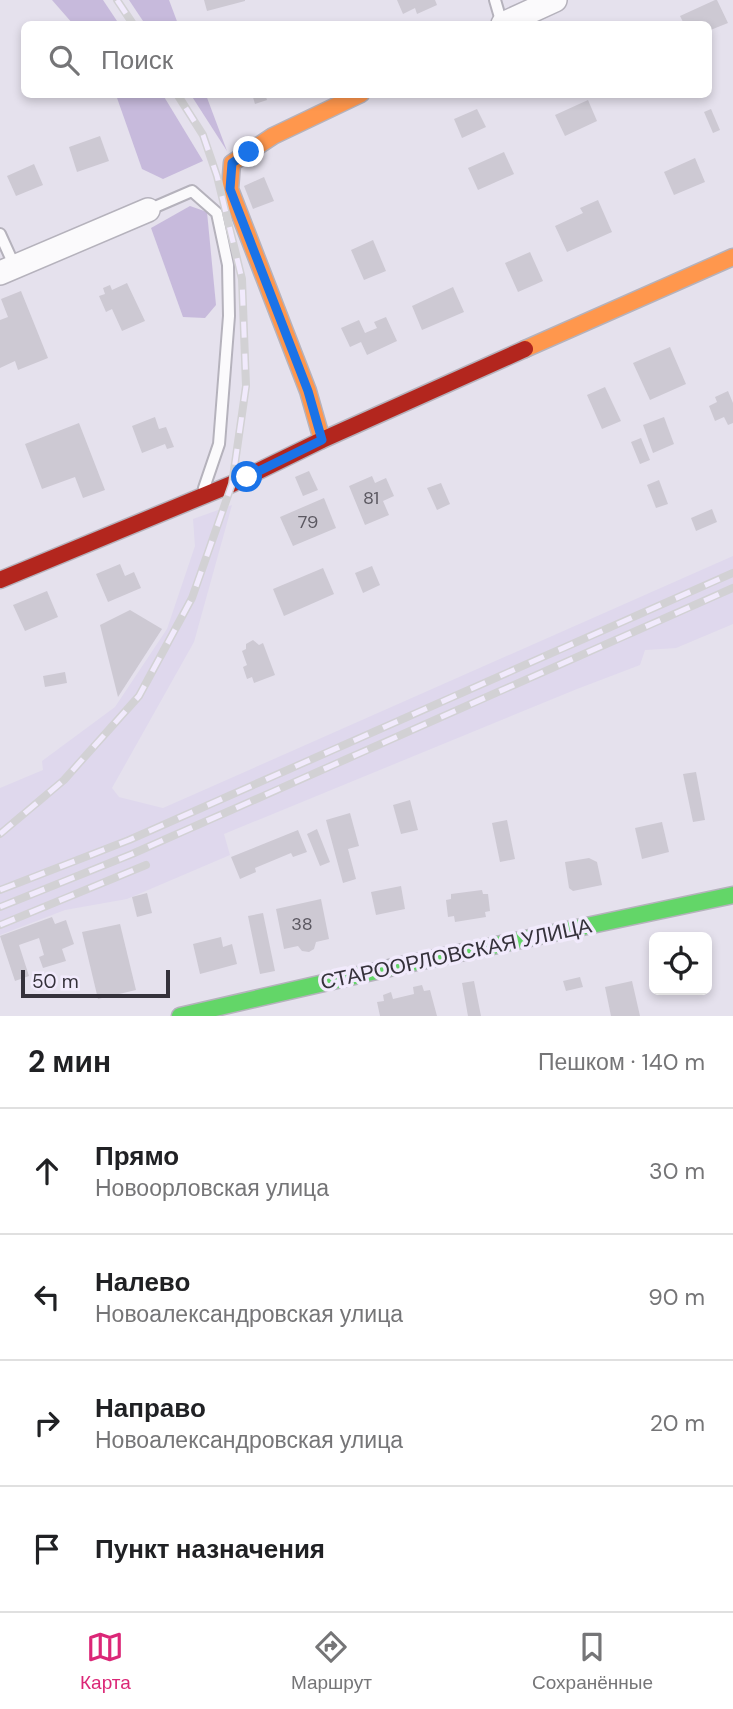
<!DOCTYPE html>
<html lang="ru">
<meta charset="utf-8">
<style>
body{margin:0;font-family:"DM Sans",sans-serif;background:#f6f6f6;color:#202124}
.controls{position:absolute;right:21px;bottom:21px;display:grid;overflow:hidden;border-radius:10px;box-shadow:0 4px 10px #0003}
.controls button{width:63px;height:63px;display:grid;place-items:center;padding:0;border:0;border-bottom:2px solid #e0e0e0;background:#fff;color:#202124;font:35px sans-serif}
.scale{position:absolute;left:21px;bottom:18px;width:149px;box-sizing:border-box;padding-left:7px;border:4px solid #35323b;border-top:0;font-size:19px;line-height:24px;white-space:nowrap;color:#35323b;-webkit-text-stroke:5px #f1eafc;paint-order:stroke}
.stop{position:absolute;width:21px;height:21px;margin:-16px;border:5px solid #1a73e8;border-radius:50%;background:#fff}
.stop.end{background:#1a73e8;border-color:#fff;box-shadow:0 2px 7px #0008}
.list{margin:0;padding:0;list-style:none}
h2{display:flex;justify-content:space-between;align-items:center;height:91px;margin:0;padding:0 28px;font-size:30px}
h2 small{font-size:23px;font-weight:400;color:#757577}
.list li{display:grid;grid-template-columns:46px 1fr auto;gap:21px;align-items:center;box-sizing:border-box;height:126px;padding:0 28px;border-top:2px solid #e0e0e0}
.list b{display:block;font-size:26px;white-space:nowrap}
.list p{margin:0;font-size:23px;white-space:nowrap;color:#757577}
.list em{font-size:23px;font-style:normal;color:#757577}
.icon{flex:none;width:38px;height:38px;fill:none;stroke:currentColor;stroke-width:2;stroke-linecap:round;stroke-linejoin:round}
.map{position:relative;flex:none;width:733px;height:1016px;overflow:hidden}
.search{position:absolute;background:#fff;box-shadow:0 4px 10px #0003;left:21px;right:21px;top:21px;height:77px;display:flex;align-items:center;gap:18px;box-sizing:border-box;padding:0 24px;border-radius:10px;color:#757577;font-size:26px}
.sheet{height:595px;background:#fff}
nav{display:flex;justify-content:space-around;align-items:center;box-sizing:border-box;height:98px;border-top:2px solid #e0e0e0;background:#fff;font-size:19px;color:#757577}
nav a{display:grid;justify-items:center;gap:4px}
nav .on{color:#db2777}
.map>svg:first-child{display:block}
.built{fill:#dfd8ed}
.forest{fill:#c7badc}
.building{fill:#cdc9d3}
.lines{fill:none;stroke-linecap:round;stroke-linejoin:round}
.lane-casing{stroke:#b5b2bc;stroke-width:14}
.street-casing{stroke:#b5b2bc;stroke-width:26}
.fast-casing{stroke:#b5b2bc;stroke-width:19}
.slow-casing{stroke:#b5b2bc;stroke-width:19}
.jam-casing{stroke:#b5b2bc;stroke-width:19}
.lane{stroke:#fbfafc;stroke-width:10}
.street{stroke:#fbfafc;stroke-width:23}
.fast{stroke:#63d668;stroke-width:16}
.slow{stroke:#ff974d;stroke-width:16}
.jam{stroke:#b3261e;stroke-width:16}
.rail-casing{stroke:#d2d1d4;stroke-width:8}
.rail{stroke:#f1eafc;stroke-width:5;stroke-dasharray:16;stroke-linecap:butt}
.route{stroke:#1a73e8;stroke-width:9}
.labels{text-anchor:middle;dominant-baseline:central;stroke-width:7;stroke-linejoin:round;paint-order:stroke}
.number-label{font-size:18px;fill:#5b5861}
.street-label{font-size:21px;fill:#35323b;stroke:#f1eafc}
</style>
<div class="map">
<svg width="733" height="1016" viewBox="0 0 733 1016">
<rect width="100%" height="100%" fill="#e5e1ed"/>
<polygon class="built" points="232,505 194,642 112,788 119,797 163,808 733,556 733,624 676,648 645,650 640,665 577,689 224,834 230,855 127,899 65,910 0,935 0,788 43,770 42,761 115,707 167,629 195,546 193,519"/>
<g class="forest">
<polygon points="52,0 103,0 119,24 73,24"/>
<polygon points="129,0 169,0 178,24 145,24"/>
<polygon points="116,95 163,95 203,161 163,179 142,169"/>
<polygon points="191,95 206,95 227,151"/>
<polygon points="190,206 207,212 216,305 205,318 183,317 151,228"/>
</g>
<g class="building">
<polygon points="204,0 245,0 245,1 207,11"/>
<polygon points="397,0 435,0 437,5 417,14 415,8 403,14"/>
<polygon points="715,0 717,0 728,23 708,31 708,24 684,24 680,16"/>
<polygon points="252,94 265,94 267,100 255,104"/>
<polygon points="588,100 597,121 565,136 555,115"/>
<polygon points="477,109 486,127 462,138 454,119"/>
<polygon points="711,109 720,130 713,133 704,112"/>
<polygon points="100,136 109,161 77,172 69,147"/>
<polygon points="504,152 514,174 478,190 468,168"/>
<polygon points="695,158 705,182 674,195 664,172"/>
<polygon points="34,164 43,185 16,196 7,176"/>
<polygon points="264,177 274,201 253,209 244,186"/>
<polygon points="598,200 612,232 567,252 555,226 583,213 580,208"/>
<polygon points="373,240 386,271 364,280 351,250"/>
<polygon points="530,252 543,281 518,292 505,263"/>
<polygon points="127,283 145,321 122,331 112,309 106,312 99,296 105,294 103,288 110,285 112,290"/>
<polygon points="453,287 464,312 422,330 412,306"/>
<polygon points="21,291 48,358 18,370 15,361 0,368 0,320 8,317 1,299"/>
<polygon points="386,317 397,341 367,355 361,342 350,347 341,328 359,320 365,333 377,328 374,322"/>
<polygon points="670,347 686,384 650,400 633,363"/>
<polygon points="605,387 621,421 602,429 587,395"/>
<polygon points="728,391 733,403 733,423 728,425 724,417 715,421 709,406 717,402 715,397"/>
<polygon points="155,417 159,429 166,427 174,447 167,449 165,444 142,453 132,426"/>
<polygon points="664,417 674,444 653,453 643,425"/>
<polygon points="79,423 105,490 83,498 75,477 42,489 25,444"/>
<polygon points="641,438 650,460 640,464 631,442"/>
<polygon points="309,471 318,490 303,496 295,477"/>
<polygon points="372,476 375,483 386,478 394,496 383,501 389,515 365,525 349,486"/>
<polygon points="659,480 668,504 656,508 647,485"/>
<polygon points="441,483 450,504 437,510 427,488"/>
<polygon points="324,498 336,528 293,546 280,517"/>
<polygon points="712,509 717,522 696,531 691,518"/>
<polygon points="120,564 125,576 134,572 141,588 108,602 96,574"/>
<polygon points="372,566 380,585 363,593 355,573"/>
<polygon points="323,568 334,594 284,616 273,589"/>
<polygon points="47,591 58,617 25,631 13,605"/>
<polygon points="130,610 162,629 118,697 100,625"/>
<polygon points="253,640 259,645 263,643 275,675 254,683 252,677 247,679 243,667 247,665 242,651 246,649 246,644"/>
<polygon points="65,672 67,683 45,687 43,676"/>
<polygon points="696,772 705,820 693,822 683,774"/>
<polygon points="410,800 418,830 401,834 393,805"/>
<polygon points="350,813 359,846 348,849 356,879 343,883 326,820"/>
<polygon points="507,820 515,859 500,862 492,823"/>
<polygon points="662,822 669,852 642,859 635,828"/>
<polygon points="317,829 330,862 320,866 307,834"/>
<polygon points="298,830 307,852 293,857 291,853 255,868 256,872 240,879 231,857"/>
<polygon points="589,858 597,862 602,885 573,891 569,888 565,862"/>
<polygon points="401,886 405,909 376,915 371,892"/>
<polygon points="482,890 483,894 488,894 490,911 485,912 486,917 455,922 454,916 448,917 446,900 451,899 451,894"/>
<polygon points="147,893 152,913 137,917 132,897"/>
<polygon points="321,899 329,939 316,942 314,949 309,952 302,951 298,946 284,949 276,909"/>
<polygon points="263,913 275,971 260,974 248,916"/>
<polygon points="52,917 55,924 66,920 74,944 62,949 66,961 43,968 39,957 44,955 39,938 19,945 29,976 15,981 0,936"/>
<polygon points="120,924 136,990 98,999 82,932"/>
<polygon points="221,937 223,947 232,944 237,964 200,974 193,944"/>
<polygon points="580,977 583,987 566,991 563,981"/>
<polygon points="474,981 481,1016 468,1016 462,983"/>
<polygon points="632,981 640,1016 611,1016 605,987"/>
<polygon points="422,985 424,991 430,990 437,1016 380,1016 377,1002 384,1001 383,995 391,992 393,999 414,994 413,987"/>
</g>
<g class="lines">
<g class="lane-casing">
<g id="lane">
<polyline points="495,0 502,24"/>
<polyline points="148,210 192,191 217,213 228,265 229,316 219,444 204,488"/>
<polyline points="0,234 15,267"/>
</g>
</g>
<g class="street-casing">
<g id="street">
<polyline points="503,24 555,0"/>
<polyline points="0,273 148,210"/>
</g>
</g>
<g class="fast-casing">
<polyline id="fast" points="180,1016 407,964 733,895"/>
</g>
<g class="slow-casing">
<g id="slow">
<polyline points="525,349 733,257"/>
<polyline points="322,440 308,391 230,189 232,163 273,136 361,94"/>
</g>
</g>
<g class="jam-casing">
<polyline id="jam" points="0,580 232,484 322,440 525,349"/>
</g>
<use href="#lane" class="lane"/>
<use href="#street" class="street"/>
<use href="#fast" class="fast"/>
<use href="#slow" class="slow"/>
<use href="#jam" class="jam"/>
<g class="rail-casing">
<g id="rail">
<polyline points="117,0 133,24"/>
<polyline points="0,834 64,780 139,696 192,598 232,484 246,386 242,279 217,176 203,135 177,94"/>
<polyline points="0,890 129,840 733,573"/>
<polyline points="0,907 132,854 733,588"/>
<polyline points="0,925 146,865"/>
</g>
</g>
<use href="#rail" class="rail"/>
</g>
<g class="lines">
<polyline class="route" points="247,477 322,440 308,391 230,189 232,163 249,152"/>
</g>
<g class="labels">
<g class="number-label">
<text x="371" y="498">81</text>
<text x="308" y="522">79</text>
<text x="302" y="924">38</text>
</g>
<g class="street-label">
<text transform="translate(456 954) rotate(-12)">СТАРООРЛОВСКАЯ УЛИЦА</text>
</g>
</g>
</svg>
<div class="controls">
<button><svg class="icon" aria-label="locate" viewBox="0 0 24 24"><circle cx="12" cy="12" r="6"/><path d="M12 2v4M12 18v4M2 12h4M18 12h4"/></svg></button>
</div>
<div class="scale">50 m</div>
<div class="stop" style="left:247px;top:477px"></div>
<div class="stop end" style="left:249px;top:152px"></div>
<div class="search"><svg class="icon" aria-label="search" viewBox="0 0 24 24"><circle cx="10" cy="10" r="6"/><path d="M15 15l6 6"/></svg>Поиск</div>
</div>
<section class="sheet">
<h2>2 мин<small>Пешком · 140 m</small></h2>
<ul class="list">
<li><svg class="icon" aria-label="ahead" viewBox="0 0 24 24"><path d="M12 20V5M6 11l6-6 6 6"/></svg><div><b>Прямо</b><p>Новоорловская улица</p></div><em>30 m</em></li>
<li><svg class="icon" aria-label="left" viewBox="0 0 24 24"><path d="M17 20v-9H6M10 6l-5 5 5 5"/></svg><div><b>Налево</b><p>Новоалександровская улица</p></div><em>90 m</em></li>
<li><svg class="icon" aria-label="right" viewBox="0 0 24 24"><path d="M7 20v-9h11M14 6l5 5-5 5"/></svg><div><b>Направо</b><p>Новоалександровская улица</p></div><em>20 m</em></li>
<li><svg class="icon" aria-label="arrive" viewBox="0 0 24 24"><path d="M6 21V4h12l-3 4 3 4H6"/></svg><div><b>Пункт назначения</b></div></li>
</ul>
</section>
<nav>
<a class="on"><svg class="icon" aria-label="map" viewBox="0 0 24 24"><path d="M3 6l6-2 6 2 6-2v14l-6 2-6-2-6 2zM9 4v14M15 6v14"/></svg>Карта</a>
<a><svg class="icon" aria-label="directions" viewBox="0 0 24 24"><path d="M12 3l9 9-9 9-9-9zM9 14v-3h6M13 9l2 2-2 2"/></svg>Маршрут</a>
<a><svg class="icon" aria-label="saved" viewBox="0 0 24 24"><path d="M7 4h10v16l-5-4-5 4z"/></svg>Сохранённые</a>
</nav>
